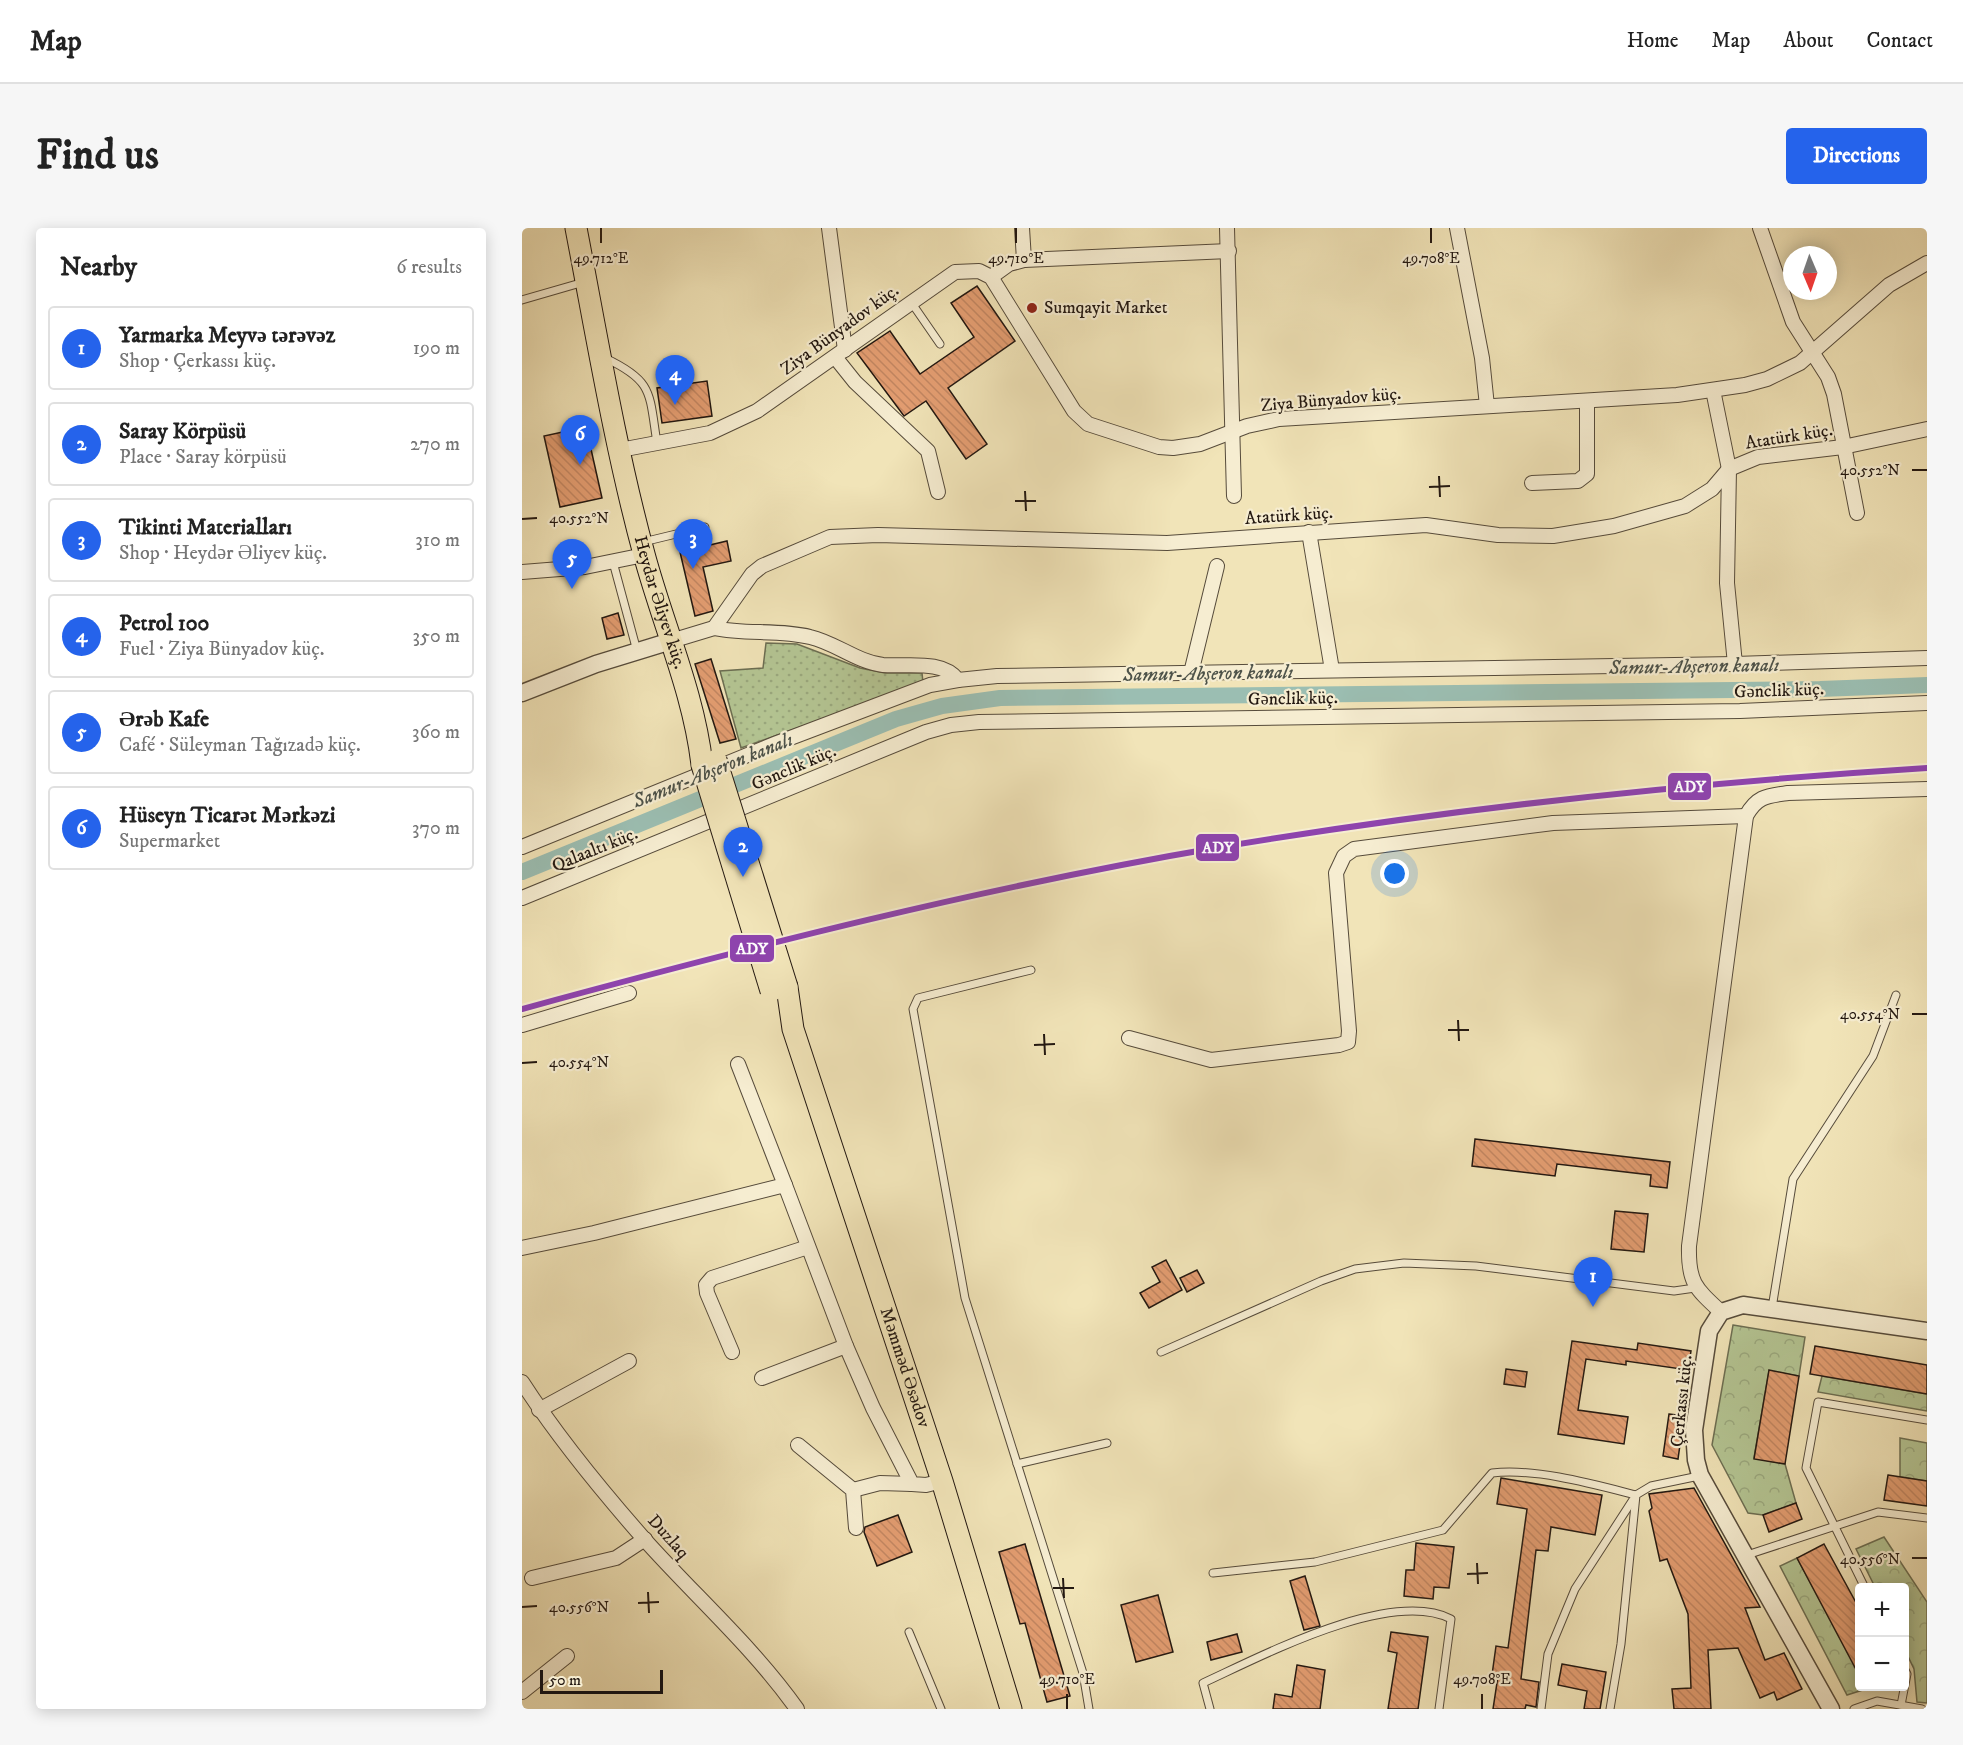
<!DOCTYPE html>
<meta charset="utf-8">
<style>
body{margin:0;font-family:"IM FELL DW Pica",serif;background:#f6f6f6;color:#222}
.controls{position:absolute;right:18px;bottom:18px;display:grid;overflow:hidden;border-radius:6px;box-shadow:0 3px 15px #0003}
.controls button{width:54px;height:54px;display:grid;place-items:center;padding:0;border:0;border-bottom:2px solid #e0e0e0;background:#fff;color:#222;font:30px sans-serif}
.compass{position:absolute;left:1261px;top:18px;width:54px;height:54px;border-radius:50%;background:#fff;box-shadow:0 3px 15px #0003;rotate:178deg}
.scale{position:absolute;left:18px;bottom:15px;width:123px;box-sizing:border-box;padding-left:6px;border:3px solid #231811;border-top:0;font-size:16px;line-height:21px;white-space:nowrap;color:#231811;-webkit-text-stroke:4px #f6edd1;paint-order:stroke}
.you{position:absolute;left:873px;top:646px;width:21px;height:21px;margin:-15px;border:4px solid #fff;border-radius:50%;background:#1a73e8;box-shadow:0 0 0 9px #1a73e833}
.badge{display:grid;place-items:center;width:39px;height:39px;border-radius:50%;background:#2563eb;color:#fff;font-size:20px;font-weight:700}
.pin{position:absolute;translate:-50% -50px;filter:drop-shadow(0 2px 3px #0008)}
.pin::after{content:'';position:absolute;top:32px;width:21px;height:18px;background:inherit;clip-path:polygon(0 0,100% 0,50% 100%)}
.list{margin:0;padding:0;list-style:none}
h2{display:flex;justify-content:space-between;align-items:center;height:78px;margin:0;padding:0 24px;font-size:26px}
h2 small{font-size:20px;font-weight:400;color:#767676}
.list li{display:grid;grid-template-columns:39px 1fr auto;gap:18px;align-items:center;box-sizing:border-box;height:84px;margin:0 12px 12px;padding:0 12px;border:2px solid #e0e0e0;border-radius:6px}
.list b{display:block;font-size:22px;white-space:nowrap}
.list p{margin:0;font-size:20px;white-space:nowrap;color:#767676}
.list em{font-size:20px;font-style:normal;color:#767676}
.map{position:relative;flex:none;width:1405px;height:1481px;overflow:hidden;border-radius:6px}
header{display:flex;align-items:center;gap:36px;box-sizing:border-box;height:84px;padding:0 30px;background:#fff;border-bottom:2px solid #e0e0e0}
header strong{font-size:28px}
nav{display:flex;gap:33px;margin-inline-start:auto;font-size:21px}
.intro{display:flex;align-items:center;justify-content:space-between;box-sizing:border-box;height:144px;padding:0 36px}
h1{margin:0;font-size:42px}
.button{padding:15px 27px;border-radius:6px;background:#2563eb;color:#fff;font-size:21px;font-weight:700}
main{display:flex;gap:36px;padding:0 36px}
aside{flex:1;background:#fff;border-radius:6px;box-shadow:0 3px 15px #0003}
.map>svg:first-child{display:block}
.grass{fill:url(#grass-dots);stroke:#6c6e52;stroke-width:1.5}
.forest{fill:url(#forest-crowns);stroke:#6c6e52;stroke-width:1.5}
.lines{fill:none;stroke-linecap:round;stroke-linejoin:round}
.canal{stroke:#9bbeb2;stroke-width:16}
.building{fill:url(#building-back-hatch);stroke:#231811;stroke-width:1.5}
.service-casing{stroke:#564b3b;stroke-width:9}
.minor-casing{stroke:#564b3b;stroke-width:16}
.tertiary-casing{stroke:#564b3b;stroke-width:19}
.primary-casing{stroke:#231811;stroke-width:23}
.service{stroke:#f6edd1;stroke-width:7}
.minor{stroke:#f6edd1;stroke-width:14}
.tertiary{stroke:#f6edd1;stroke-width:16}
.primary{stroke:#f1e4b8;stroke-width:21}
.primary-bridge-casing{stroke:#231811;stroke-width:23;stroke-linecap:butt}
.primary-bridge{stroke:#f1e4b8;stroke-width:21}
.rail-1-casing{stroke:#f6edd1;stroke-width:10}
.rail-1{stroke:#8e44ad;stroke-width:6}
.ticks{fill:none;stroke:#231811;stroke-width:2}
.poi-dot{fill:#8f2418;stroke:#f6edd1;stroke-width:2}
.labels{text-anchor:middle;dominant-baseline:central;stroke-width:4.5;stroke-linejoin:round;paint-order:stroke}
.poi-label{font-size:18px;fill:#231811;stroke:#f6edd1;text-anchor:start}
.street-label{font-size:18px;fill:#231811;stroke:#f6edd1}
.water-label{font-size:20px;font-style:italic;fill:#4d5249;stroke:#f6edd1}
.ticks-label{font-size:15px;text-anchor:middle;fill:#231811;stroke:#f6edd1;stroke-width:4.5;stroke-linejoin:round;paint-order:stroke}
.line-badge{stroke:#f6edd1;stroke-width:2}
.badge-label{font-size:16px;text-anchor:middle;font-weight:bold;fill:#fff}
</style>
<header>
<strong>Map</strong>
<nav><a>Home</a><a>Map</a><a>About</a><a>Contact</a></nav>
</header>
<div class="intro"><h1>Find us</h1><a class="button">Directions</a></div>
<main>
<aside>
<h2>Nearby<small>6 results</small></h2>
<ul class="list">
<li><span class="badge">1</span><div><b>Yarmarka Meyvә tәrәvәz</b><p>Shop · Çerkassı küç.</p></div><em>190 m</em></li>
<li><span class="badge">2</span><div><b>Saray Körpüsü</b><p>Place · Saray körpüsü</p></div><em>270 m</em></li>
<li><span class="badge">3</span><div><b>Tikinti Materialları</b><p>Shop · Heydər Əliyev küç.</p></div><em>310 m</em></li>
<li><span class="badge">4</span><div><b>Petrol 100</b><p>Fuel · Ziya Bünyadov küç.</p></div><em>350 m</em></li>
<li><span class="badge">5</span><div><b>Ərəb Kafe</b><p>Café · Süleyman Tağızadə küç.</p></div><em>360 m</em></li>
<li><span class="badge">6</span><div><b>Hüseyn Ticarət Mərkəzi</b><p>Supermarket</p></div><em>370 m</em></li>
</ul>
</aside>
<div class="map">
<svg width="1405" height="1481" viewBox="0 0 1405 1481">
<defs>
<pattern id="grass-dots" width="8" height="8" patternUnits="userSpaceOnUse" patternTransform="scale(1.5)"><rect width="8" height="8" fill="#b4c593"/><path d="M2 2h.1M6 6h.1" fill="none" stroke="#9aa87e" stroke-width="1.8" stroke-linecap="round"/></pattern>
<pattern id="forest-crowns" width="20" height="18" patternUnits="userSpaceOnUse" patternTransform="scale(1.5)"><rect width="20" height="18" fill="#b4c593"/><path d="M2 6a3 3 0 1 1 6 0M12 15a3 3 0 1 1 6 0" fill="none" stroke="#9aa87e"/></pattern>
<pattern id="building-back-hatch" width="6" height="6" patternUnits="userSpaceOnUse" patternTransform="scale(1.5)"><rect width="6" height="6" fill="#e39d71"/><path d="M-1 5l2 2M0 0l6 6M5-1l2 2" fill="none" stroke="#c28661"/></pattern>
</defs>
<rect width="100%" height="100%" fill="#f1e4b8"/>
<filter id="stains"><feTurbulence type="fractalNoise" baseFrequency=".00333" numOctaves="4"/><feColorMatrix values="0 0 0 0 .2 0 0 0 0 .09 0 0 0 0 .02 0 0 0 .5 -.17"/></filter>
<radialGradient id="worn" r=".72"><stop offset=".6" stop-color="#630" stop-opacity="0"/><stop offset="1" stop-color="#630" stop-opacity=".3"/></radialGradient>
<polygon class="grass" points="244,415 275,416 338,440 363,445 400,445 401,455 219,520 198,443 241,440"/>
<g class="forest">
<polygon points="1211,1097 1283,1109 1277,1148 1247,1143 1232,1230 1263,1236 1274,1275 1241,1287 1226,1285 1190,1217"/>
<polygon points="1300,1148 1405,1166 1405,1183 1296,1164"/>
<polygon points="1378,1210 1405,1215 1405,1253 1378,1249"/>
<polygon points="1362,1309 1405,1374 1405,1475 1395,1474 1392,1441 1383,1422 1382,1360 1353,1359 1334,1321"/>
<polygon points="1275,1330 1337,1444 1338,1458 1350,1459 1325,1467 1258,1338"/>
</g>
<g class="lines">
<polyline class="canal" points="0,644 374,491 420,478 478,470 1298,461 1405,457"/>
</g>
<g class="building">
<polygon points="455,58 493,113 426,160 465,216 444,231 404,173 382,188 335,125 368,103 398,146 452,109 429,75"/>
<polygon points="185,153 190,188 140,195 135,160"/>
<polygon points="64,199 80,270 38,279 22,208"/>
<polygon points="205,313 209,333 181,339 191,383 173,388 158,324"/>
<polygon points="96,385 102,407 85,411 80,390"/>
<polygon points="189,431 214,511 198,515 173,436"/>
<polygon points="953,911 1148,934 1145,960 1128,958 1129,947 1035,936 1033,948 950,938"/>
<polygon points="1093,983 1126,986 1122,1024 1089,1021"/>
<polygon points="644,1032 660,1062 627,1080 618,1065 638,1054 630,1039"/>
<polygon points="675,1042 682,1055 665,1064 658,1050"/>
<polygon points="1050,1113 1115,1122 1116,1115 1169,1123 1166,1142 1104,1133 1104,1137 1064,1131 1056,1182 1106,1189 1102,1216 1036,1206"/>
<polygon points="1293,1118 1405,1137 1405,1166 1288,1146"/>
<polygon points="984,1141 1005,1144 1003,1159 982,1156"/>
<polygon points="1247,1142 1277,1148 1263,1236 1232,1231"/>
<polygon points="1147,1186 1162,1188 1156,1231 1141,1228"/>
<polygon points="1366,1247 1405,1253 1405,1278 1362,1272"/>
<polygon points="979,1250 1080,1267 1073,1307 1029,1299 1026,1323 1014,1322 999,1451 1017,1454 1014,1479 1004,1477 1003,1481 971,1481 976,1448 970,1447 974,1418 986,1420 1005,1281 975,1276"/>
<polygon points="1172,1260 1238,1379 1223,1380 1243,1432 1262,1425 1280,1461 1255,1472 1252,1464 1238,1470 1216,1420 1186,1422 1189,1481 1152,1481 1150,1461 1169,1460 1166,1386 1145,1331 1138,1333 1127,1283 1130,1280 1127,1266"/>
<polygon points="1274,1275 1280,1291 1247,1304 1241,1287"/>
<polygon points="376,1287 390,1324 355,1338 342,1304 343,1299"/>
<polygon points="894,1315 932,1319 927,1360 912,1359 911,1371 882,1368 884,1342 892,1342"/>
<polygon points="503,1316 548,1468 525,1474 503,1395 498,1396 477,1324"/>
<polygon points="1302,1316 1338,1382 1338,1449 1275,1330"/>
<polygon points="783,1348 798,1398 782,1402 768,1353"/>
<polygon points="636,1367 651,1424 614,1434 599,1377"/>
<polygon points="869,1404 906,1409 896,1481 866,1481 875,1425 866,1423"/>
<polygon points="715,1406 720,1424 689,1432 685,1414"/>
<polygon points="1040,1436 1084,1444 1078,1481 1062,1481 1065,1463 1036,1457"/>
<polygon points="775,1437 803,1442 798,1481 751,1481 753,1466 770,1469"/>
</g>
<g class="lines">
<g class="service-casing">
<g id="service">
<polyline points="0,72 62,54"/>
<polyline points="389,74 418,116"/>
<path d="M83,130C132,153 127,165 135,215"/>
<polyline points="121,314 183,299"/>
<polyline points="91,334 115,423"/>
<polyline points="509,742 396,770 391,781 443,1070 561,1445 567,1481"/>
<polyline points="1250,1080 1271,951 1351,828 1374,767"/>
<polyline points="639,1124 799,1053 833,1041 882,1035 954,1038 1152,1063 1173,1060"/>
<polyline points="495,1236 585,1215"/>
<polyline points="1225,1327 1356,1284 1405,1290"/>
<path d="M691,1345L793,1334L921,1302L970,1245C1014,1240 1071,1256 1114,1267L1053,1361L1026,1426L1019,1481"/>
<polyline points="1343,1360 1284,1240 1296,1174 1405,1192"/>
<polyline points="387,1404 419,1481"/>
<polyline points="1379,1477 1385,1446 1382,1440"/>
<path d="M688,1481L681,1455C740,1428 868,1360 929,1391L917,1481"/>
<polyline points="1088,1481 1099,1416 1114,1267 1129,1258 1177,1248"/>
<polyline points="1332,1481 1355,1473 1400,1481"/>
</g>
</g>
<g class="minor-casing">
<g id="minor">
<polyline points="307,0 323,122"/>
<polyline points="500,0 502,32"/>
<polyline points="705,0 712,268"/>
<polyline points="935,0 960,130 965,178"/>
<polyline points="1238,0 1271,94 1306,149 1312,166 1335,285"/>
<polyline points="469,49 487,36 502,32 707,23"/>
<polyline points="313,129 333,154 406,223 416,264"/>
<polyline points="1191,162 1207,241 1205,355 1213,436"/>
<polyline points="98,222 188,205 235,183 433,44 457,43 469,49 552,183 566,196 637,219 651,220 678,216 725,198 757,191 1155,167 1223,157 1245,151 1278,135 1367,57 1405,35"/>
<polyline points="1010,255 1056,253 1065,246 1065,173"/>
<polyline points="787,304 810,442"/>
<polyline points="0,344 63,339 122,327"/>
<path d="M192,400C223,407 257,401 288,409C314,415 335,434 361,437C385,439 420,431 436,452L475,448L1213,436L1405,430"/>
<polyline points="149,413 192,400 230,346 240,338 308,309 356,307 645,315 904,297 976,307 1031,308 1092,298 1163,278 1190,261 1207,241 1236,229 1321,219 1405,201"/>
<polyline points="669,445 695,338"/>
<polyline points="0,619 255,515 408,457 436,452"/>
<polyline points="0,670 404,504 429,497 457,494 1218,483 1405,475"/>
<polyline points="0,797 107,765"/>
<polyline points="607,810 689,832 817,817 826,814 827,803 814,645 822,628 832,621 1031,595 1224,588"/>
<polyline points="216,836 263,957"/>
<polyline points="0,1020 72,1005 263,957 324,1118 351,1180 390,1256 404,1257 420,1253"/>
<path d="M1199,1084C1173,1060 1166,1054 1167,1018L1224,588C1235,568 1245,568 1266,565L1405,561"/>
<polyline points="210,1124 185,1065 184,1057 190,1050 286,1019"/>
<polyline points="240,1150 324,1118"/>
<path d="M0,1154C36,1210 79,1262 123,1312C173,1368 231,1419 275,1481"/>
<polyline points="17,1182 107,1133"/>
<polyline points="276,1217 331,1262 334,1300"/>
<polyline points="331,1262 358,1255 390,1256"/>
<polyline points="10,1350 94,1330 123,1311"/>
<polyline points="0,1464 45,1428"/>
</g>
</g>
<g class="tertiary-casing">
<g id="tertiary">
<polyline points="0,465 74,436 149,413"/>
<polyline points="1309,1481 1178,1247 1174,1232 1172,1202 1187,1103 1199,1084 1221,1077 1405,1103"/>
</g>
</g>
<g class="primary-casing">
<g id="primary">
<path id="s1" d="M54,0C75,109 93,219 122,326C141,397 172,465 180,537"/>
<path id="s2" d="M265,759L271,801L420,1253L489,1481"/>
</g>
</g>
<use href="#service" class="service"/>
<use href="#minor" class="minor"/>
<use href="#tertiary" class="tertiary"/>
<use href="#primary" class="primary"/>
<g class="primary-bridge-casing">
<g id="primary-bridge">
<polyline points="194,532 265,759"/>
<polyline points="180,537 249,763"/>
</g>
</g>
<use href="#primary-bridge" class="primary-bridge"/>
<g class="rail-1-casing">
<path id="rail-1" d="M0,781C231,718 463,659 699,619C933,580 1168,555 1405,540"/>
</g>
<use href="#rail-1" class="rail-1"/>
</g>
<path class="ticks" d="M79,0V15M494,0V15M909,0V15M1390,242H1405M917,248L918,269M907,259L928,258M503,263L504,283M493,273H514M0,291L15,290M1390,786H1405M936,792L937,813M926,802H947M522,806L523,827M512,817L533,816M0,835L15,834M1390,1330H1405M955,1335L956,1356M945,1346L966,1345M541,1350L542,1370M531,1360H552M126,1364L127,1385M116,1375L137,1374M0,1379L15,1378M545,1466V1481M960,1466V1481"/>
<circle class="poi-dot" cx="510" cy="80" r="6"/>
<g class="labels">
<g class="poi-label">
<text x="522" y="80">Sumqayit Market</text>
</g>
<g class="street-label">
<text transform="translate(318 102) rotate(-36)">Ziya Bünyadov küç.</text>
<text transform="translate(809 172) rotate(-5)">Ziya Bünyadov küç.</text>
<text transform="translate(1267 209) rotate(-9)">Atatürk küç.</text>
<text transform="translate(767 288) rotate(-4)">Atatürk küç.</text>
<text stroke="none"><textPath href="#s1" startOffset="384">Heydər Əliyev küç.</textPath></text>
<text transform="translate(1257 463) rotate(-2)">Gənclik küç.</text>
<text transform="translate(771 471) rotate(-1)">Gənclik küç.</text>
<text transform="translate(272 540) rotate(-23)">Gənclik küç.</text>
<text transform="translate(73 622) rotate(-22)">Qalaaltı küç.</text>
<text stroke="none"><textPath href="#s2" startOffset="399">Məmməd Əsədov</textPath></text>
<text transform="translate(1160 1173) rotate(-84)">Çerkassı küç.</text>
<text transform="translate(146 1309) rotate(48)">Duzlaq</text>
</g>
<g class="water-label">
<text transform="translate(1172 439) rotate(-1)">Samur-Abşeron kanalı</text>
<text transform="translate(686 446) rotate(-1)">Samur-Abşeron kanalı</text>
<text transform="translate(191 543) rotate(-22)">Samur-Abşeron kanalı</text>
</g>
</g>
<g class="ticks-label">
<text x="79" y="35">49.712°E</text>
<text x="494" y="35">49.710°E</text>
<text x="909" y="35">49.708°E</text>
<text x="1348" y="247">40.552°N</text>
<text x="57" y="295">40.552°N</text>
<text x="1348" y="791">40.554°N</text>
<text x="57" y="839">40.554°N</text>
<text x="1348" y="1336">40.556°N</text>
<text x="57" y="1384">40.556°N</text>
<text x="545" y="1456">49.710°E</text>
<text x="960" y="1456">49.708°E</text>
</g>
<g class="line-badge">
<rect x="1145" y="544" width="45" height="29" rx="6" fill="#8e44ad"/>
<rect x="673" y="605" width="45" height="29" rx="6" fill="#8e44ad"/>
<rect x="207" y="706" width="46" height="29" rx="6" fill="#8e44ad"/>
</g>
<g class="badge-label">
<text x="1168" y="564">ADY</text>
<text x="696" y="625">ADY</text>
<text x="230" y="726">ADY</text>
</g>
<rect width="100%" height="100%" filter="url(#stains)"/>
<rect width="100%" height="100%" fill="url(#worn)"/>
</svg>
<div class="controls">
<button>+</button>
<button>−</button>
</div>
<svg class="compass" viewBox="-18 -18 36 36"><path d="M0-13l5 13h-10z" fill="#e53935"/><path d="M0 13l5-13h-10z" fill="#767676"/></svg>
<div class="scale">50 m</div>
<div class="you"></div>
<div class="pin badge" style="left:1071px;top:1079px">1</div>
<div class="pin badge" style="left:221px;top:649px">2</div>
<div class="pin badge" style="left:171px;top:341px">3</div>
<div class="pin badge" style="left:153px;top:177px">4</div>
<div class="pin badge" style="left:50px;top:361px">5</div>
<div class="pin badge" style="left:58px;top:237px">6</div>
</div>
</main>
